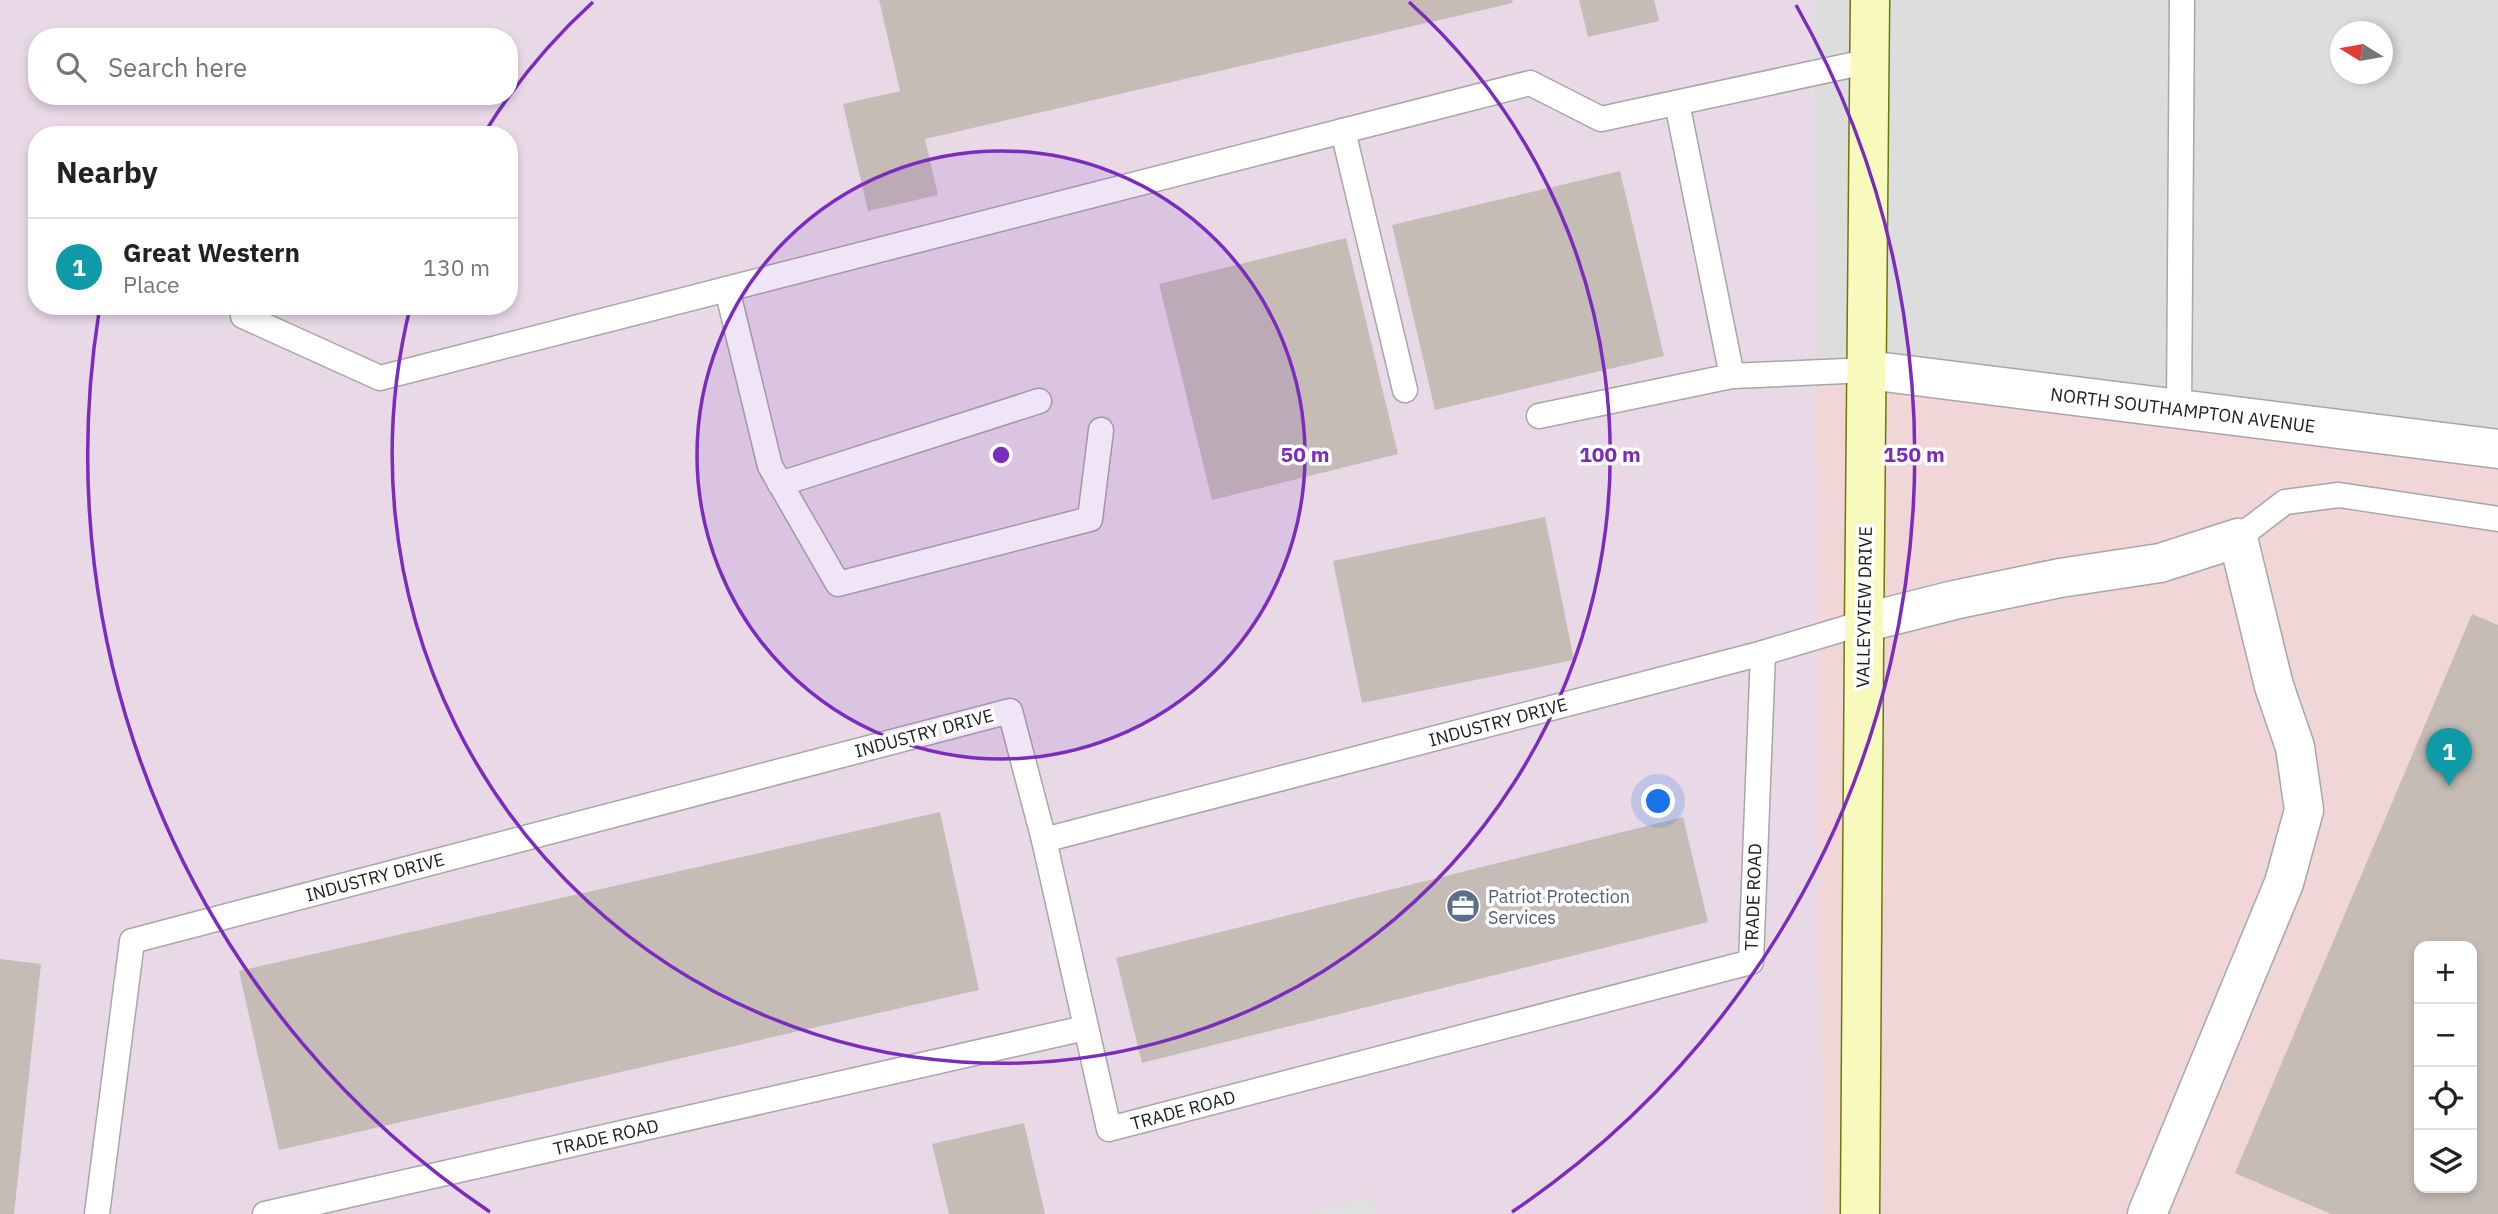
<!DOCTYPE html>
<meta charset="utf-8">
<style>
body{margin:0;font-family:"IBM Plex Sans",sans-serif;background:#f6f6f6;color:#222}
.controls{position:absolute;right:21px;bottom:21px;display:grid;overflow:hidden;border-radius:14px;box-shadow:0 4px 10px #0003}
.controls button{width:63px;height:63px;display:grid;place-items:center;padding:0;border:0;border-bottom:2px solid #e0e0e0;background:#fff;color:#222;font:35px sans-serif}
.compass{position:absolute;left:2330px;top:21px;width:63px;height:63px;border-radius:50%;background:#fff;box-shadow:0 4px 10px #0003;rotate:281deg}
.you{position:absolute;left:1659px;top:802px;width:24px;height:24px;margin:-18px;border:5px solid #fff;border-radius:50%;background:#1a73e8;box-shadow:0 0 0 10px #1a73e833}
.badge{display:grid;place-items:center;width:46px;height:46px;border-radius:50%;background:#1a73e8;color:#fff;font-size:23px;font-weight:700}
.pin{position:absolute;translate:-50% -58px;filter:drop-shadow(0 2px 4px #0008)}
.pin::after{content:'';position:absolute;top:37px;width:24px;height:21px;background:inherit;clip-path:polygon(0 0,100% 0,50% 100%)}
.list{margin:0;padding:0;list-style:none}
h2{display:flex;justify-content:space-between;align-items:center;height:91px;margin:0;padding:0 28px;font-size:30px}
h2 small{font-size:23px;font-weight:400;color:#767676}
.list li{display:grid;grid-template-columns:46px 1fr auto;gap:21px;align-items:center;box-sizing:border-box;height:98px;padding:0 28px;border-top:2px solid #e0e0e0}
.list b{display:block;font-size:26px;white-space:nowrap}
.list p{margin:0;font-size:23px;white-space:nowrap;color:#767676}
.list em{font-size:23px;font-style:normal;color:#767676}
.icon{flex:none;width:38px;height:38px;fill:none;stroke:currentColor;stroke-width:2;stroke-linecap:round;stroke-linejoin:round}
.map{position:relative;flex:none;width:2498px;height:1214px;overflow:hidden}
.search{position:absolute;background:#fff;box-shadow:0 4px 10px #0003;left:28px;top:28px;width:490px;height:77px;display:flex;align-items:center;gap:18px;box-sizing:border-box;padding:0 24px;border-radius:28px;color:#767676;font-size:26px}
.panel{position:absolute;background:#fff;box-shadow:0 4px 10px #0003;left:28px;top:126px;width:490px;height:189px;border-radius:28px}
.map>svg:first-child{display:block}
.residential{fill:#dedddd;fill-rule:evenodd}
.commercial{fill:#f0d6d6;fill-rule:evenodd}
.industrial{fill:#e9d9e7;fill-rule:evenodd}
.parking{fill:#e0e0e0}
.building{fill:#c5bcb6;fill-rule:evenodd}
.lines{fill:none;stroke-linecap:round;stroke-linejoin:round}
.lane-casing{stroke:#a7a7a7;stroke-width:27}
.street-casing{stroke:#a7a7a7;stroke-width:41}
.secondary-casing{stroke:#6f7707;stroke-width:41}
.lane{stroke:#fff;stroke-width:24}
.street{stroke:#fff;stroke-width:38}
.secondary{stroke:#f8f9bc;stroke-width:38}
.ring{fill:none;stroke:#7b2cbf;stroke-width:3.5}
.labels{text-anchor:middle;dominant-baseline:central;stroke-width:7;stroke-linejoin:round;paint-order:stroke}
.street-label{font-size:18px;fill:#202020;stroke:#fff}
.service-label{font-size:18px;fill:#4e5e75;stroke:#fff;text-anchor:start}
.centre{fill:#7b2cbf;stroke:#fff;stroke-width:3.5}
.ring-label{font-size:21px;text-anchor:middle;font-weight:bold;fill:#7b2cbf;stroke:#fff;stroke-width:7;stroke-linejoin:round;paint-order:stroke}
</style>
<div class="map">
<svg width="2498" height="1214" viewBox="0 0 2498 1214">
<rect width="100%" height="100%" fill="#f0ede7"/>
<path class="residential" d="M1813,0H2498V465L1815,371ZM2340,32H2382V74H2340Z"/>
<path class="commercial" d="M1815,371L2498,465V1214H1822ZM2419,946H2472V1188H2419Z"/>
<path class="industrial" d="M0,0H1813L1822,1214H0ZM37,37H509V96H37ZM37,135H509V306H37Z"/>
<polygon class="parking" points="1373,1196 1377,1214 1303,1214"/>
<g class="building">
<polygon points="879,0 1512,0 1513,3 925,139 938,195 868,211 843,104 900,91"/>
<polygon points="1579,0 1654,0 1659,21 1588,37"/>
<polygon points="1620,171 1664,356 1435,410 1392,225"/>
<polygon points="1346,238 1398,454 1212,500 1159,284"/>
<polygon points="1545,517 1574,660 1362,703 1333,561"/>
<path d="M2472,614L2498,625V1214H2331L2235,1173ZM2419,946H2472V1188H2419Z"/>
<polygon points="940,812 979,990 279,1150 239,971"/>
<polygon points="1683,817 1708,922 1142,1063 1116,958"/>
<polygon points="0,959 41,964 14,1214 0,1214"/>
<polygon points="1024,1123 1045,1214 949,1214 932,1144"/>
</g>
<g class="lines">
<g class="lane-casing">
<g id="lane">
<polyline points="1677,103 1732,376 1868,370"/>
<polyline points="1343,131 1405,390"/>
<polyline points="727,289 770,466 838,584 1090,519 1101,430"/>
<polyline points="243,316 380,378 1530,83 1601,119 1870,61"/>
<polyline points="2179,409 2182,0"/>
<polyline points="1539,416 1732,376"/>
<polyline points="780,484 1039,401"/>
<polyline points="2238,538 2285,502 2339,495 2498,519"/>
<polyline points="1044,840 1763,653 1863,623"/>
<polyline points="97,1214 132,941 1010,711 1044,840 1109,1129 1751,962 1763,653"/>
<polyline points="265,1214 1085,1028"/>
</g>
</g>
<g class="street-casing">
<g id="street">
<polyline points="1868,370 2498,449"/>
<polyline points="1863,623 1954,600 2060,578 2160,563 2238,538 2274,686 2295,747 2304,810 2284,883 2147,1214"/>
</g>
</g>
<g class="secondary-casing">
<path id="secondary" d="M1860,1214C1862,809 1866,405 1870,0"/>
</g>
<use href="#lane" class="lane"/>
<use href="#street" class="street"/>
<use href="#secondary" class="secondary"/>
</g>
<circle cx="1001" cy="455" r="304" fill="#7b2cbf" fill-opacity=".12"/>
<g class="ring">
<circle cx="1001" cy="455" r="304"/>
<path d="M485 132A609 609 0 0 1 593 2M1409 2A609 609 0 1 1 410 308"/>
<path d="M490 1212A913 913 0 0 1 99 312M1796 5A913 913 0 0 1 1512 1212"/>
</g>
<defs>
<g id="office-disc" transform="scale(1.75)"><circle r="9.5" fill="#5c6f8a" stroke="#fff"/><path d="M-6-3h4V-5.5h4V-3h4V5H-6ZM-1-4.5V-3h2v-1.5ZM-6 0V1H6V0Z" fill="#fff"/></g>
</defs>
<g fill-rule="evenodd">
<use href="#office-disc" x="1463" y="906"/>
</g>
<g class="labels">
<g class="street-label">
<text transform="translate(2183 410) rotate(7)">NORTH SOUTHAMPTON AVENUE</text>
<text transform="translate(1864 607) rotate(-89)">VALLEYVIEW DRIVE</text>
<text transform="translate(1498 722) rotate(-15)">INDUSTRY DRIVE</text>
<text transform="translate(924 733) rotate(-15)">INDUSTRY DRIVE</text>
<text transform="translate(375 877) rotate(-15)">INDUSTRY DRIVE</text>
<text transform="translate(1753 897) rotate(-88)">TRADE ROAD</text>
<text transform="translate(1183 1110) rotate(-15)">TRADE ROAD</text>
<text transform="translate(606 1137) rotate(-13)">TRADE ROAD</text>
</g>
<g class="service-label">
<text x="1488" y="896">Patriot Protection<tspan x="1488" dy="21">Services</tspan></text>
</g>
</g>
<circle cx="1001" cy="455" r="10" class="centre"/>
<g class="ring-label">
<text x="1305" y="462">50 m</text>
<text x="1610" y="462">100 m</text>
<text x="1914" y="462">150 m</text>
</g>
</svg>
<div class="controls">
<button>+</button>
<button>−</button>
<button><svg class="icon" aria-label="locate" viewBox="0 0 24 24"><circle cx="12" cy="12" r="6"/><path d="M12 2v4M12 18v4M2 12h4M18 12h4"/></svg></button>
<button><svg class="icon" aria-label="layers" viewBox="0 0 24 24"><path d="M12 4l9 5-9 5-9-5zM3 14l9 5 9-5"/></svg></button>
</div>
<svg class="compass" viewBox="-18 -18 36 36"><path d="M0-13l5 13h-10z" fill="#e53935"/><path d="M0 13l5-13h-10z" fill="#767676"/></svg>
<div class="you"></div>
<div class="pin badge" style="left:2449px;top:786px;background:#0f9aa8">1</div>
<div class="search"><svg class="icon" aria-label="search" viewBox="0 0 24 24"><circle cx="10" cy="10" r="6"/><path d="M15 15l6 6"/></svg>Search here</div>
<section class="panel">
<h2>Nearby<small></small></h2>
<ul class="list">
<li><span class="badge" style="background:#0f9aa8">1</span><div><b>Great Western</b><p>Place</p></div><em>130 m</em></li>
</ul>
</section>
</div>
